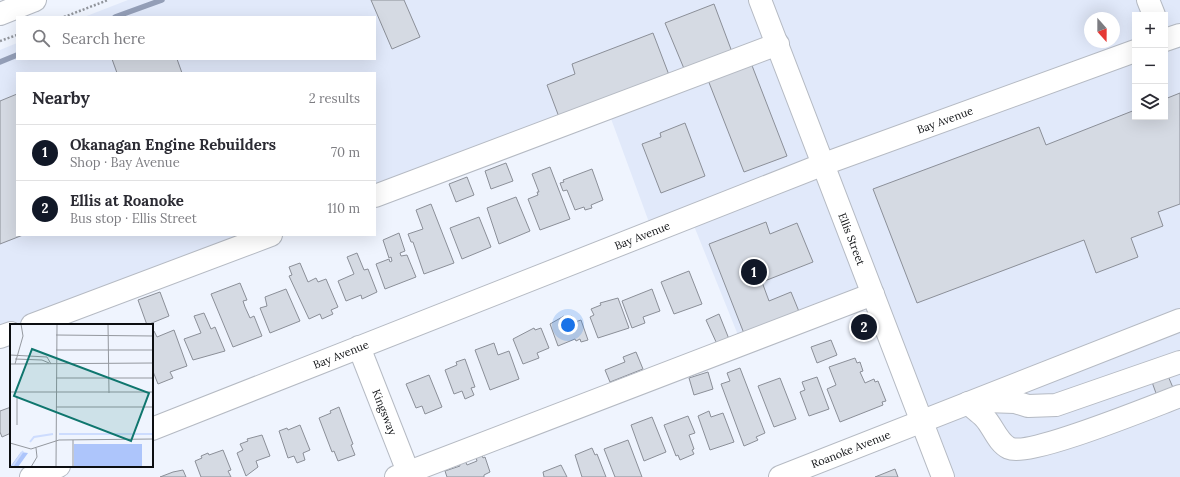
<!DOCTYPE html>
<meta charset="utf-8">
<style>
body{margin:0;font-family:Lora,serif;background:#f2f2f3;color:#2b2b33}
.controls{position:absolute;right:12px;top:12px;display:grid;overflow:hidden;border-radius:0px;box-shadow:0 4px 16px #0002}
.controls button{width:36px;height:36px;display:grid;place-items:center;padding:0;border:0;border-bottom:1px solid #e1e1e2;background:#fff;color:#2b2b33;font:20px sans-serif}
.compass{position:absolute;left:1084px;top:12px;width:36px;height:36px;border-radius:50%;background:#fff;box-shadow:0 4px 16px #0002;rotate:159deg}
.you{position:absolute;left:568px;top:325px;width:14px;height:14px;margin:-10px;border:3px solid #fff;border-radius:50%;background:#1a73e8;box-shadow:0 0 0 6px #1a73e833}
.badge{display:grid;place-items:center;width:26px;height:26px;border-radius:50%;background:#111827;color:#fff;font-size:13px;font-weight:700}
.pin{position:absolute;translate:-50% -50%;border:2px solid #fff;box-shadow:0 1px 4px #0006}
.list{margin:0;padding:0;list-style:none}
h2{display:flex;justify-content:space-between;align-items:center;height:52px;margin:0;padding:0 16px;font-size:17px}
h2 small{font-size:13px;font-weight:400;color:#7c7c81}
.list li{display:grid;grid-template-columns:26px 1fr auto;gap:12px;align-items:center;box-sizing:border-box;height:56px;padding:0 16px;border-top:1px solid #e1e1e2}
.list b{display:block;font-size:15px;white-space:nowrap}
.list p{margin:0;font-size:13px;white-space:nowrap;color:#7c7c81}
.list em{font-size:13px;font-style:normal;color:#7c7c81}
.icon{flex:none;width:22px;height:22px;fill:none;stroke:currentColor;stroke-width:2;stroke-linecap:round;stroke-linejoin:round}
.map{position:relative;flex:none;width:1180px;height:477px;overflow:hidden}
.search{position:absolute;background:#fff;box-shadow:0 4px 16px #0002;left:16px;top:16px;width:360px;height:44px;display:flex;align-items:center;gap:10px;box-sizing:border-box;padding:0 14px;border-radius:0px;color:#7c7c81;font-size:15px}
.panel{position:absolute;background:#fff;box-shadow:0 4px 16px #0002;left:16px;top:72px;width:360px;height:164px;border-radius:0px}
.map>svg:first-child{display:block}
.built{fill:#e1e9fa;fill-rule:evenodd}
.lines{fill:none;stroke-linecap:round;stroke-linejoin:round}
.stream{stroke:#939eb7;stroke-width:5.5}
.building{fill:#d5dae3;stroke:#8b8f98}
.minor-casing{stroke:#b5bac3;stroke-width:24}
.path{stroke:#91959c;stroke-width:2.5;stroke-dasharray:2 2;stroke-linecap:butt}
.minor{stroke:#fff;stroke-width:22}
.labels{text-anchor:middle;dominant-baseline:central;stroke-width:3;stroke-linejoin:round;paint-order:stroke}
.street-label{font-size:11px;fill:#0c0e11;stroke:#fff}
.inset-river{fill:none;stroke:#cddcfe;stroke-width:2}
.inset-road{fill:none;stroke:#94989f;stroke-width:1}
.view{fill:#0f766e;fill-opacity:0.15;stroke:#0f766e;stroke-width:2}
.inset-edge{fill:none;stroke:#0c0e11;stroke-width:2}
</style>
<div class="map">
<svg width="1180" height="477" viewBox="0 0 1180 477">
<rect width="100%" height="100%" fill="#eff4fe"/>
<path class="built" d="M128,0H1180V477H943L873,294L742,345L688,211L650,225L606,105L375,192V73H17V235H260L20,325H11L0,332V50L17,43V59H375V17H84ZM1135,15H1165V117H1135ZM1090,18H1114V42H1090Z"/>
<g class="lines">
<g class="stream">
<polyline points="115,17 162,0"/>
<polyline points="0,62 17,55"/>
</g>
</g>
<g class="building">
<polygon points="371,0 404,0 420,37 392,49"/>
<polygon points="714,4 732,52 685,71 665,23"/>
<polygon points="653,33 669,75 559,117 547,85 575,74 572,64"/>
<polygon points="112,59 177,59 182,73 117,73"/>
<polygon points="751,63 787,156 744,172 708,80"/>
<polygon points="1180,93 1180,204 1158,212 1163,226 1131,238 1138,257 1096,273 1084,240 917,303 873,189 1039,127 1046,145 1135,110 1135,117 1165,117 1165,99"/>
<polygon points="17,94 17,235 23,235 0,244 0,101"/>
<polygon points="685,123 705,176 661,193 642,144 661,137 660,133"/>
<polygon points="506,163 513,181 491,189 485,171"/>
<polygon points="550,167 570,219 540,230 528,199 538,195 537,192 539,192 532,174"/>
<polygon points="592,169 603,200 591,205 592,208 585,210 584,207 575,210 567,190 563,191 560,183 564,182 563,180"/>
<polygon points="467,177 474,195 456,202 449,184"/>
<polygon points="516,197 530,231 499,244 487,208"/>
<polygon points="431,204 454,263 424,274 413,242 411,242 408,234 423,229 416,210"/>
<polygon points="479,217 491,247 462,259 450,228"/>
<polygon points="766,222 770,234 797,223 813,262 762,282 769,301 791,292 800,314 745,336 709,244"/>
<polygon points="399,233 405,251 400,253 401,256 407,255 416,277 385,289 376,264 389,259 390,262 392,261 391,257 389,258 383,240"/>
<polygon points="357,253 364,270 368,269 377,292 362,299 361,295 346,301 338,281 354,274 347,257"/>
<polygon points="300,263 308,282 316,278 318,282 326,279 338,307 331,310 333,314 322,319 320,314 309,319 289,276 292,275 289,267"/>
<polygon points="689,271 702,304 674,314 661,282"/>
<polygon points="240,283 247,300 243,301 245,307 250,318 254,316 262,336 233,347 211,294"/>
<polygon points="286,289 300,321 270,333 260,308 267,306 265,297"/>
<polygon points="652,289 660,311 643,317 645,323 632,328 622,301"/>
<polygon points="160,292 169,316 147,325 138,300"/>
<polygon points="618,298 629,328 598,338 590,317 594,315 591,309 601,305 600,303"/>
<polygon points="204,313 211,329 215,327 225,351 193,360 184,339 201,333 194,316"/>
<polygon points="719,314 729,339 717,344 706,320"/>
<polygon points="564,316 565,318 572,316 575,322 581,320 588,340 581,342 580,339 576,341 575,339 558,346 550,324"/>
<polygon points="534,328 535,330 541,328 549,348 537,353 539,358 523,364 513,339"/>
<polygon points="174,330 187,366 170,372 173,378 158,384 152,369 152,332 154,331 157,337"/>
<polygon points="831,340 837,355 817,363 811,347"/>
<polygon points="494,343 498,355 509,351 519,379 490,390 475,350"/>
<polygon points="636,352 643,369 610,382 605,370 625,362 623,357"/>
<polygon points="855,358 857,363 860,362 863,371 860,372 865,383 874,379 875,382 878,381 886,401 882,402 883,405 840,422 827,389 836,385 829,367"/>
<polygon points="465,359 475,387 471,388 474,395 465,399 462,391 454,394 445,370 457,365 456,362"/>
<polygon points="740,368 765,433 756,437 758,440 744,446 721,384 730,381 727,373"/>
<polygon points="708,372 713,389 694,395 689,378"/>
<polygon points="429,375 442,407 425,414 422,406 416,408 406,384"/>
<polygon points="1168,376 1174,390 1157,396 1152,382"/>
<polygon points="817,377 829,409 809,416 800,392 805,390 802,382"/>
<polygon points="780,378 796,419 774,427 758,386"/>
<polygon points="11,407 11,433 2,437 0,432 0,411"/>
<polygon points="339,407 353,444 351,445 355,455 338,461 334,451 332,452 319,418 331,413 330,411"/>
<polygon points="709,411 711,417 723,413 734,442 710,450 698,416"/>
<polygon points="688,416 695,433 689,435 694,449 692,450 694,454 680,460 678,455 676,456 664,425"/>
<polygon points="652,417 666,452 644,461 631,425"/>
<polygon points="300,425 310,450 303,453 305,460 297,463 294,456 288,458 279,431 287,428 288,430"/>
<polygon points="262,435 270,456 256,461 258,467 246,476 237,453 243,450 240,444 248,441 247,439"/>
<polygon points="628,440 642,477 615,477 604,449"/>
<polygon points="592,448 595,455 597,454 606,477 582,477 575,455"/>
<polygon points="223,450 231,470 228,471 231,477 201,477 195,461 202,458 201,456 208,453 209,455"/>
<polygon points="481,452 483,458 485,457 490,472 484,475 484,477 447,477 445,471 460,466 458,460 464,458 467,465 477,461 475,454"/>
<polygon points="561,465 567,477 544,477 543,472"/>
<polygon points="895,469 898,477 875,477"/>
<polygon points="183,470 186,477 160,477 173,472"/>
</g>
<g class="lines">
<g class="minor-casing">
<g id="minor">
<path id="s1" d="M760,0L943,477"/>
<polyline points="1148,0 1154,15"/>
<polyline points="0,14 35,0"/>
<polyline points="1165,40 1180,35"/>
<polyline points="375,196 778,44"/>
<polyline points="32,325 271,235"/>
<polyline points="0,337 11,333"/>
<path id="s2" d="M359,347L410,477"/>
<polyline points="985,401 1015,402 1028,406 1056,405 1180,362"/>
<path d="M968,403C973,408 979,412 984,417C993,426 997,442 1009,448C1030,457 1153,406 1180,396"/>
<path id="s3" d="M152,429L824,164L1135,51"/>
<polyline points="31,477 59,466"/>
<polyline points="396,477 873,294"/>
<path id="s4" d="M780,477L1180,320"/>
</g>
</g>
<g class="path">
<polyline points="64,17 108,0"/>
<polyline points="0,41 17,35"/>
</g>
<use href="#minor" class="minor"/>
</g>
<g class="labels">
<g class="street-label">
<text stroke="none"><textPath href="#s3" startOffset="851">Bay Avenue</textPath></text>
<text stroke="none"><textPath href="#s3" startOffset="527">Bay Avenue</textPath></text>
<text stroke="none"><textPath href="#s1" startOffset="256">Ellis Street</textPath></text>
<text stroke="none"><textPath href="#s3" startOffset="203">Bay Avenue</textPath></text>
<text stroke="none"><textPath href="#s2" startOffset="70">Kingsway</textPath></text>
<text stroke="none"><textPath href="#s4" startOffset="76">Roanoke Avenue</textPath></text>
</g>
</g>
<g transform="translate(10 324)">
<rect width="143" height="143" fill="#eff4fe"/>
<path d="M64,120H132V143H64ZM11,128L18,129L8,143H0Z" fill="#adc5fb"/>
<path class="inset-river" d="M49,110H143M20,118L24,113L43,110M2,143L13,127"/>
<path class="inset-road" d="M98,0L99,69M46,11L143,12M46,26H143M0,31L37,33L41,40M5,35L32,36L39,39M0,40L143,39M5,40L13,12L11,0M46,54H143M0,68H143M46,83H143M7,101V74M63,116V143M0,119L21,125L49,116L143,115M21,143L27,133L26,124M46,143L47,0"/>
<path class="view" d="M22,25L139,69L121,117L4,72Z"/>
<rect width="143" height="143" class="inset-edge"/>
</g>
</svg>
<div class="controls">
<button>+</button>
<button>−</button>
<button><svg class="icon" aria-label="layers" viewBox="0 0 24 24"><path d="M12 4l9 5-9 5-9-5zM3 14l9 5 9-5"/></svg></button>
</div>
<svg class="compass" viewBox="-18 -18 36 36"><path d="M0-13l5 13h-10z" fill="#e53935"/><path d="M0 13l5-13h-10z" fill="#7c7c81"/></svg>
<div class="you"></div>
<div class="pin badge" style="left:754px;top:272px">1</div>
<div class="pin badge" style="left:864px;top:327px">2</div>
<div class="search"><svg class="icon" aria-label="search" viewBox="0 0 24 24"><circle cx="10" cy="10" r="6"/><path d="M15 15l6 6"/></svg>Search here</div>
<section class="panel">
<h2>Nearby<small>2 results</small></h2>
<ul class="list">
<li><span class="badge">1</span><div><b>Okanagan Engine Rebuilders</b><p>Shop · Bay Avenue</p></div><em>70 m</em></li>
<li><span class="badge">2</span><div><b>Ellis at Roanoke</b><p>Bus stop · Ellis Street</p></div><em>110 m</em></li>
</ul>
</section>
</div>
